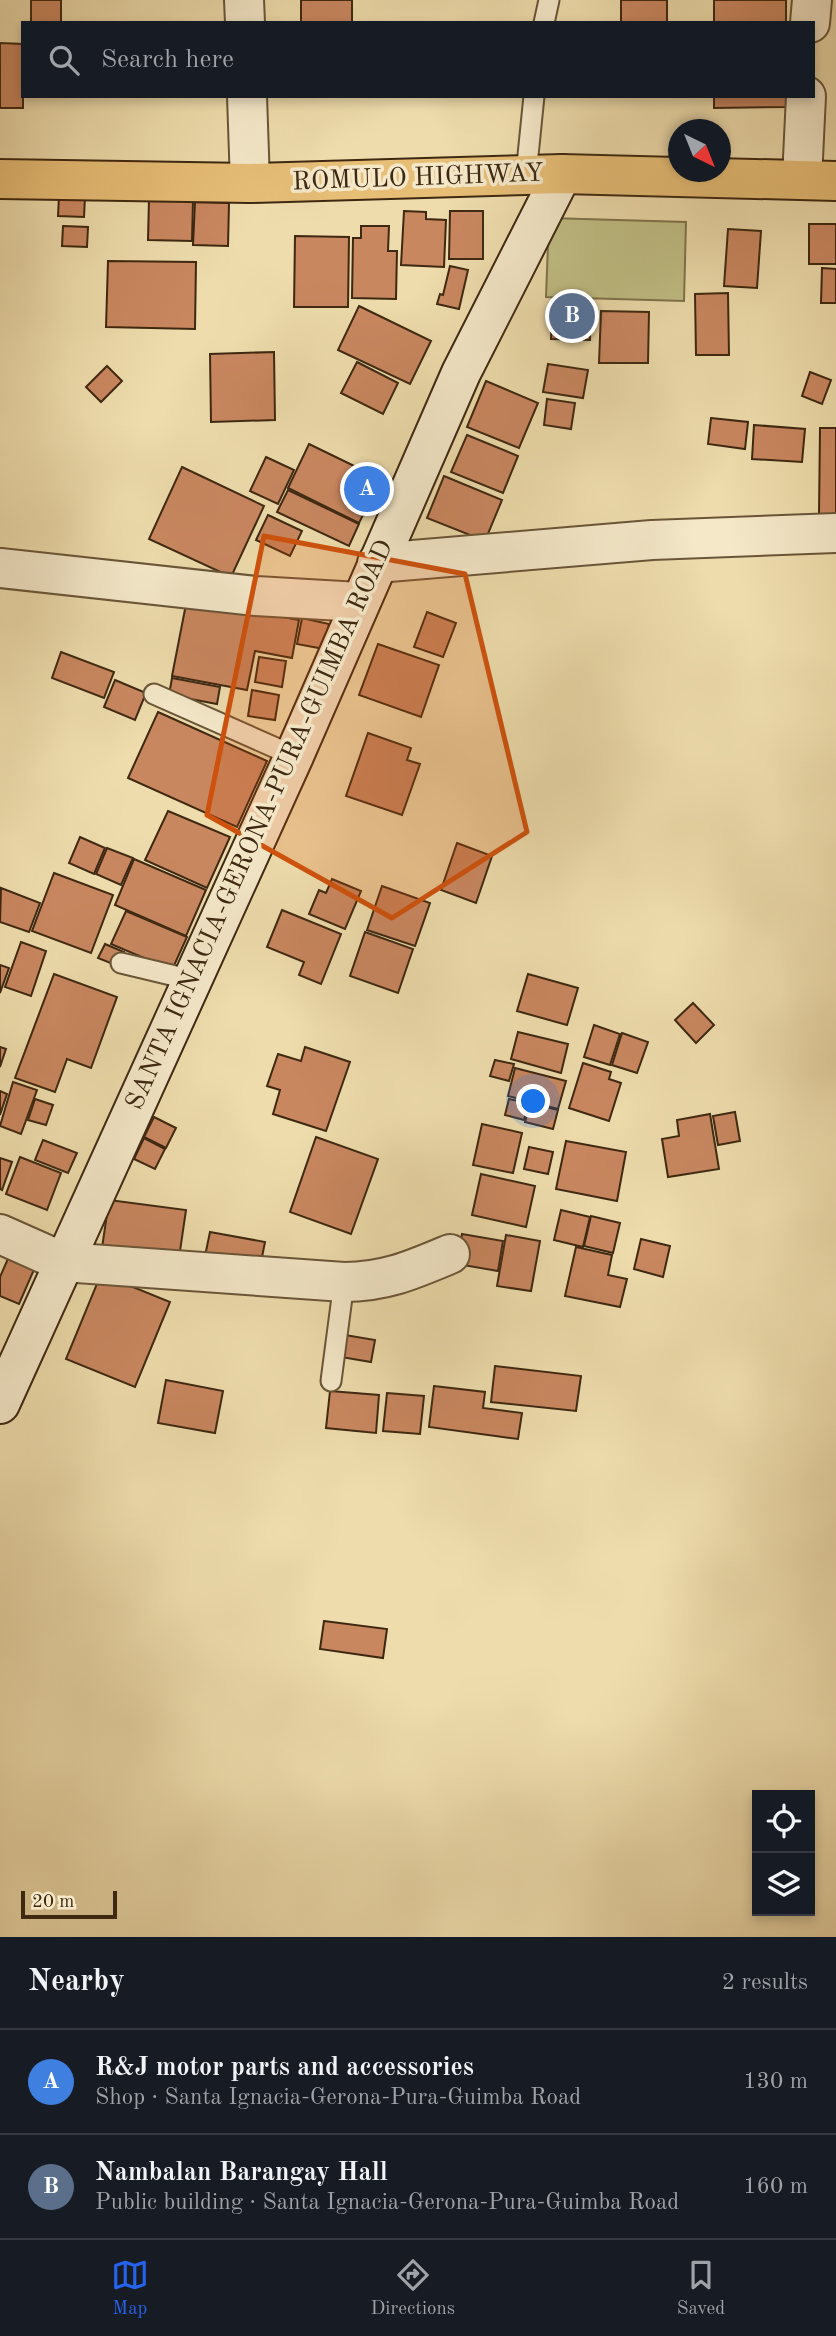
<!DOCTYPE html>
<meta charset="utf-8">
<style>
body{margin:0;font-family:"Old Standard TT",serif;background:#242831;color:#f1f3f6}
.controls{position:absolute;right:21px;bottom:21px;display:grid;overflow:hidden;border-radius:0px;box-shadow:0 4px 10px #0003}
.controls button{width:63px;height:63px;display:grid;place-items:center;padding:0;border:0;border-bottom:2px solid #363941;background:#171b24;color:#f1f3f6;font:35px sans-serif}
.compass{position:absolute;left:668px;top:119px;width:63px;height:63px;border-radius:50%;background:#171b24;box-shadow:0 4px 10px #0003;rotate:137deg}
.scale{position:absolute;left:21px;bottom:18px;width:96px;box-sizing:border-box;padding-left:7px;border:4px solid #3e2812;border-top:0;font-size:19px;line-height:24px;white-space:nowrap;color:#3e2812;-webkit-text-stroke:5px #f4e8c9;paint-order:stroke}
.you{position:absolute;left:534px;top:1102px;width:24px;height:24px;margin:-18px;border:5px solid #fff;border-radius:50%;background:#1a73e8;box-shadow:0 0 0 10px #1a73e833}
.badge{display:grid;place-items:center;width:46px;height:46px;border-radius:50%;background:#2563eb;color:#fff;font-size:23px;font-weight:700}
.pin{position:absolute;translate:-50% -50%;border:4px solid #fff;box-shadow:0 2px 7px #0006}
.list{margin:0;padding:0;list-style:none}
h2{display:flex;justify-content:space-between;align-items:center;height:91px;margin:0;padding:0 28px;font-size:30px}
h2 small{font-size:23px;font-weight:400;color:#9ea1a6}
.list li{display:grid;grid-template-columns:46px 1fr auto;gap:21px;align-items:center;box-sizing:border-box;height:105px;padding:0 28px;border-top:2px solid #363941}
.list b{display:block;font-size:26px;white-space:nowrap}
.list p{margin:0;font-size:23px;white-space:nowrap;color:#9ea1a6}
.list em{font-size:23px;font-style:normal;color:#9ea1a6}
.icon{flex:none;width:38px;height:38px;fill:none;stroke:currentColor;stroke-width:2;stroke-linecap:round;stroke-linejoin:round}
.map{position:relative;flex:none;width:836px;height:1937px;overflow:hidden}
.search{position:absolute;background:#171b24;box-shadow:0 4px 10px #0003;left:21px;right:21px;top:21px;height:77px;display:flex;align-items:center;gap:18px;box-sizing:border-box;padding:0 24px;border-radius:0px;color:#9ea1a6;font-size:26px}
.sheet{height:301px;background:#171b24}
nav{display:flex;justify-content:space-around;align-items:center;box-sizing:border-box;height:98px;border-top:2px solid #363941;background:#171b24;font-size:19px;color:#9ea1a6}
nav a{display:grid;justify-items:center;gap:4px}
nav .on{color:#2563eb}
.map>svg:first-child{display:block}
.green{fill:#c0be84;stroke:#7f734b;stroke-width:2}
.building{fill:#c98760;stroke:#3e2812;stroke-width:2}
.lines{fill:none;stroke-linecap:round;stroke-linejoin:round}
.lane-casing{stroke:#6a5538;stroke-width:23}
.street-casing{stroke:#6a5538;stroke-width:42}
.secondary-casing{stroke:#3e2812;stroke-width:42}
.highway-casing{stroke:#3e2812;stroke-width:42}
.lane{stroke:#f4e8c9;stroke-width:19}
.street{stroke:#f4e8c9;stroke-width:38}
.secondary{stroke:#f4e8c9;stroke-width:38}
.highway{stroke:#e7be76;stroke-width:38}
.marked{fill:#ce520d;fill-opacity:0.2;stroke:#ce520d;stroke-width:5;stroke-linejoin:round}
.labels{text-anchor:middle;dominant-baseline:central;stroke-width:7;stroke-linejoin:round;paint-order:stroke}
.street-label{font-size:26px;fill:#3e2812;stroke:#f4e8c9}
</style>
<div class="map">
<svg width="836" height="1937" viewBox="0 0 836 1937">
<rect width="100%" height="100%" fill="#eedcac"/>
<filter id="stains"><feTurbulence type="fractalNoise" baseFrequency=".00286" numOctaves="4"/><feColorMatrix values="0 0 0 0 .2 0 0 0 0 .09 0 0 0 0 .02 0 0 0 .5 -.17"/></filter>
<radialGradient id="worn" r=".72"><stop offset=".6" stop-color="#630" stop-opacity="0"/><stop offset="1" stop-color="#630" stop-opacity=".3"/></radialGradient>
<polygon class="green" points="549,218 686,222 684,301 546,297"/>
<g class="building">
<rect x="31" y="0" width="30" height="23"/>
<rect x="301" y="0" width="51" height="23"/>
<rect x="621" y="0" width="46" height="23"/>
<rect x="714" y="0" width="72" height="23"/>
<polygon points="0,43 23,44 23,108 0,108"/>
<polygon points="714,96 786,96 786,107 714,108"/>
<polygon points="59,196 85,197 84,217 58,216"/>
<polygon points="149,199 193,200 192,241 148,240"/>
<polygon points="195,202 229,203 228,246 193,245"/>
<polygon points="404,211 426,212 426,219 446,220 444,267 401,265"/>
<polygon points="450,211 483,211 483,259 449,259"/>
<rect x="809" y="224" width="27" height="40"/>
<polygon points="63,226 88,227 87,247 62,246"/>
<polygon points="361,226 389,226 388,251 397,251 396,299 352,298 353,238 361,238"/>
<polygon points="728,229 761,231 757,288 724,286"/>
<polygon points="295,236 349,237 348,307 294,307"/>
<polygon points="108,261 196,262 195,329 106,327"/>
<polygon points="450,266 468,270 459,309 437,304 440,294 443,295"/>
<polygon points="822,268 836,269 836,303 821,303"/>
<polygon points="728,293 729,355 696,355 695,294"/>
<polygon points="552,305 591,305 590,340 551,339"/>
<polygon points="359,306 431,341 410,384 338,350"/>
<polygon points="601,311 649,312 648,363 599,363"/>
<polygon points="274,352 275,420 211,422 210,354"/>
<polygon points="357,362 398,383 383,414 341,393"/>
<polygon points="548,364 588,370 583,398 543,392"/>
<polygon points="107,366 122,381 101,402 86,387"/>
<polygon points="810,372 831,380 822,404 802,396"/>
<polygon points="486,381 538,403 519,448 467,427"/>
<polygon points="547,399 575,403 571,429 544,425"/>
<polygon points="711,418 748,422 745,449 708,444"/>
<polygon points="754,425 805,429 802,462 752,459"/>
<polygon points="820,428 836,428 836,515 819,515"/>
<polygon points="467,435 518,456 503,493 451,472"/>
<polygon points="309,444 381,479 359,523 288,488"/>
<polygon points="266,457 294,470 278,504 250,491"/>
<polygon points="182,467 264,506 231,577 149,539"/>
<polygon points="444,476 502,500 485,541 427,518"/>
<polygon points="288,490 359,524 349,546 277,512"/>
<polygon points="268,515 302,531 290,556 256,540"/>
<polygon points="187,599 299,620 292,658 255,651 247,690 172,676"/>
<polygon points="427,612 456,623 443,657 414,647"/>
<polygon points="302,618 329,624 324,649 297,644"/>
<polygon points="378,644 439,665 421,717 359,695"/>
<polygon points="61,652 114,672 104,698 52,678"/>
<polygon points="259,657 286,661 282,687 255,682"/>
<polygon points="172,678 220,687 217,704 169,695"/>
<polygon points="115,680 146,693 135,720 104,707"/>
<polygon points="252,690 279,695 275,720 248,716"/>
<polygon points="158,712 267,761 237,827 128,778"/>
<polygon points="368,733 411,748 407,760 420,764 402,815 346,796"/>
<polygon points="168,811 230,837 207,888 145,860"/>
<polygon points="80,837 105,848 94,874 69,863"/>
<polygon points="457,843 492,856 476,903 441,890"/>
<polygon points="107,848 133,858 121,885 96,874"/>
<polygon points="134,859 206,890 186,936 115,905"/>
<polygon points="54,873 113,895 91,953 32,931"/>
<polygon points="332,879 361,891 345,929 309,914 319,890 326,893"/>
<polygon points="382,886 430,903 415,946 367,930"/>
<polygon points="1,888 40,903 29,932 0,922"/>
<polygon points="282,910 341,934 321,984 299,975 304,962 267,947"/>
<polygon points="126,911 187,937 172,970 111,944"/>
<polygon points="365,932 413,949 398,993 350,976"/>
<polygon points="21,942 46,951 31,996 5,987"/>
<polygon points="105,944 124,952 118,966 98,958"/>
<polygon points="0,965 9,968 0,993"/>
<polygon points="54,974 117,997 91,1068 67,1059 55,1092 15,1078"/>
<polygon points="528,974 578,988 567,1025 517,1011"/>
<polygon points="693,1003 714,1025 696,1043 675,1020"/>
<polygon points="594,1025 620,1034 610,1065 584,1057"/>
<polygon points="518,1032 568,1044 561,1073 511,1059"/>
<polygon points="622,1033 648,1042 637,1073 612,1065"/>
<polygon points="0,1047 6,1049 0,1067"/>
<polygon points="305,1047 350,1062 326,1131 273,1114 280,1090 267,1086 278,1054 301,1061"/>
<polygon points="495,1060 514,1064 509,1081 490,1076"/>
<polygon points="583,1063 611,1072 609,1079 621,1083 609,1121 569,1108"/>
<polygon points="515,1068 566,1081 558,1109 508,1096"/>
<polygon points="13,1082 37,1090 21,1134 0,1126"/>
<polygon points="0,1091 7,1094 0,1115"/>
<polygon points="35,1099 53,1105 46,1125 28,1120"/>
<polygon points="509,1099 528,1103 524,1120 505,1115"/>
<polygon points="530,1103 558,1110 553,1129 525,1122"/>
<polygon points="735,1112 740,1141 718,1145 713,1116"/>
<polygon points="710,1114 719,1169 668,1177 662,1139 679,1136 677,1120"/>
<polygon points="154,1117 176,1128 166,1148 144,1137"/>
<polygon points="482,1124 522,1133 513,1173 473,1165"/>
<polygon points="316,1137 378,1159 351,1234 290,1212"/>
<polygon points="144,1138 165,1149 155,1169 134,1159"/>
<polygon points="43,1140 77,1153 68,1173 35,1160"/>
<polygon points="566,1141 626,1152 617,1201 556,1189"/>
<polygon points="529,1147 553,1152 548,1174 524,1169"/>
<polygon points="20,1157 61,1173 47,1210 6,1194"/>
<polygon points="0,1158 12,1162 2,1190 0,1189"/>
<polygon points="481,1174 535,1186 526,1227 472,1215"/>
<polygon points="109,1200 186,1210 179,1258 102,1248"/>
<polygon points="561,1210 590,1217 583,1247 554,1240"/>
<polygon points="591,1216 620,1223 613,1253 584,1246"/>
<polygon points="210,1232 265,1242 260,1267 205,1256"/>
<polygon points="462,1234 503,1241 498,1271 457,1264"/>
<polygon points="506,1235 540,1241 531,1291 497,1286"/>
<polygon points="641,1239 670,1246 663,1277 634,1269"/>
<polygon points="576,1247 612,1255 608,1275 627,1279 620,1307 565,1296"/>
<polygon points="10,1254 36,1265 19,1304 0,1296 0,1277"/>
<polygon points="101,1274 170,1302 135,1387 66,1359"/>
<polygon points="345,1335 375,1340 371,1362 341,1357"/>
<polygon points="495,1366 581,1376 576,1411 491,1402"/>
<polygon points="166,1380 223,1391 215,1433 158,1423"/>
<polygon points="434,1386 485,1392 483,1408 522,1413 518,1439 429,1427"/>
<polygon points="330,1391 379,1395 376,1433 326,1428"/>
<polygon points="387,1393 424,1396 420,1434 383,1431"/>
<polygon points="324,1621 387,1629 383,1658 320,1649"/>
</g>
<g class="lines">
<g class="lane-casing">
<g id="lane">
<polyline points="544,23 549,0"/>
<polyline points="526,175 534,96"/>
<polyline points="154,694 294,756"/>
<polyline points="121,963 192,980"/>
<polyline points="331,1381 344,1282"/>
</g>
</g>
<g class="street-casing">
<g id="street">
<polyline points="244,0 245,23"/>
<polyline points="810,23 812,0"/>
<polyline points="247,96 250,183"/>
<polyline points="802,179 806,96"/>
<polyline points="377,563 652,540 836,533"/>
<polyline points="0,568 256,596 359,602"/>
<path d="M0,1234L63,1262L344,1282C385,1282 412,1270 450,1254"/>
</g>
</g>
<g class="secondary-casing">
<polyline id="secondary" points="0,1404 294,756 461,373 562,174"/>
</g>
<g class="highway-casing">
<polyline id="highway" points="0,179 250,183 562,174 836,181"/>
</g>
<use href="#lane" class="lane"/>
<use href="#street" class="street"/>
<use href="#secondary" class="secondary"/>
<use href="#highway" class="highway"/>
</g>
<path class="marked" d="M264,536L465,574L527,832L392,918L207,815Z"/>
<g class="labels">
<g class="street-label">
<text transform="translate(418 178) rotate(-2)">ROMULO HIGHWAY</text>
<text transform="translate(260 825) rotate(-66)">SANTA IGNACIA-GERONA-PURA-GUIMBA ROAD</text>
</g>
</g>
<rect width="100%" height="100%" filter="url(#stains)"/>
<rect width="100%" height="100%" fill="url(#worn)"/>
</svg>
<div class="controls">
<button><svg class="icon" aria-label="locate" viewBox="0 0 24 24"><circle cx="12" cy="12" r="6"/><path d="M12 2v4M12 18v4M2 12h4M18 12h4"/></svg></button>
<button><svg class="icon" aria-label="layers" viewBox="0 0 24 24"><path d="M12 4l9 5-9 5-9-5zM3 14l9 5 9-5"/></svg></button>
</div>
<svg class="compass" viewBox="-18 -18 36 36"><path d="M0-13l5 13h-10z" fill="#e53935"/><path d="M0 13l5-13h-10z" fill="#9ea1a6"/></svg>
<div class="scale">20 m</div>
<div class="you"></div>
<div class="pin badge" style="left:367px;top:489px;background:#3f7fe0">A</div>
<div class="pin badge" style="left:572px;top:316px;background:#5c6f8a">B</div>
<div class="search"><svg class="icon" aria-label="search" viewBox="0 0 24 24"><circle cx="10" cy="10" r="6"/><path d="M15 15l6 6"/></svg>Search here</div>
</div>
<section class="sheet">
<h2>Nearby<small>2 results</small></h2>
<ul class="list">
<li><span class="badge" style="background:#3f7fe0">A</span><div><b>R&amp;J motor parts and accessories</b><p>Shop · Santa Ignacia-Gerona-Pura-Guimba Road</p></div><em>130 m</em></li>
<li><span class="badge" style="background:#5c6f8a">B</span><div><b>Nambalan Barangay Hall</b><p>Public building · Santa Ignacia-Gerona-Pura-Guimba Road</p></div><em>160 m</em></li>
</ul>
</section>
<nav>
<a class="on"><svg class="icon" aria-label="map" viewBox="0 0 24 24"><path d="M3 6l6-2 6 2 6-2v14l-6 2-6-2-6 2zM9 4v14M15 6v14"/></svg>Map</a>
<a><svg class="icon" aria-label="directions" viewBox="0 0 24 24"><path d="M12 3l9 9-9 9-9-9zM9 14v-3h6M13 9l2 2-2 2"/></svg>Directions</a>
<a><svg class="icon" aria-label="saved" viewBox="0 0 24 24"><path d="M7 4h10v16l-5-4-5 4z"/></svg>Saved</a>
</nav>
